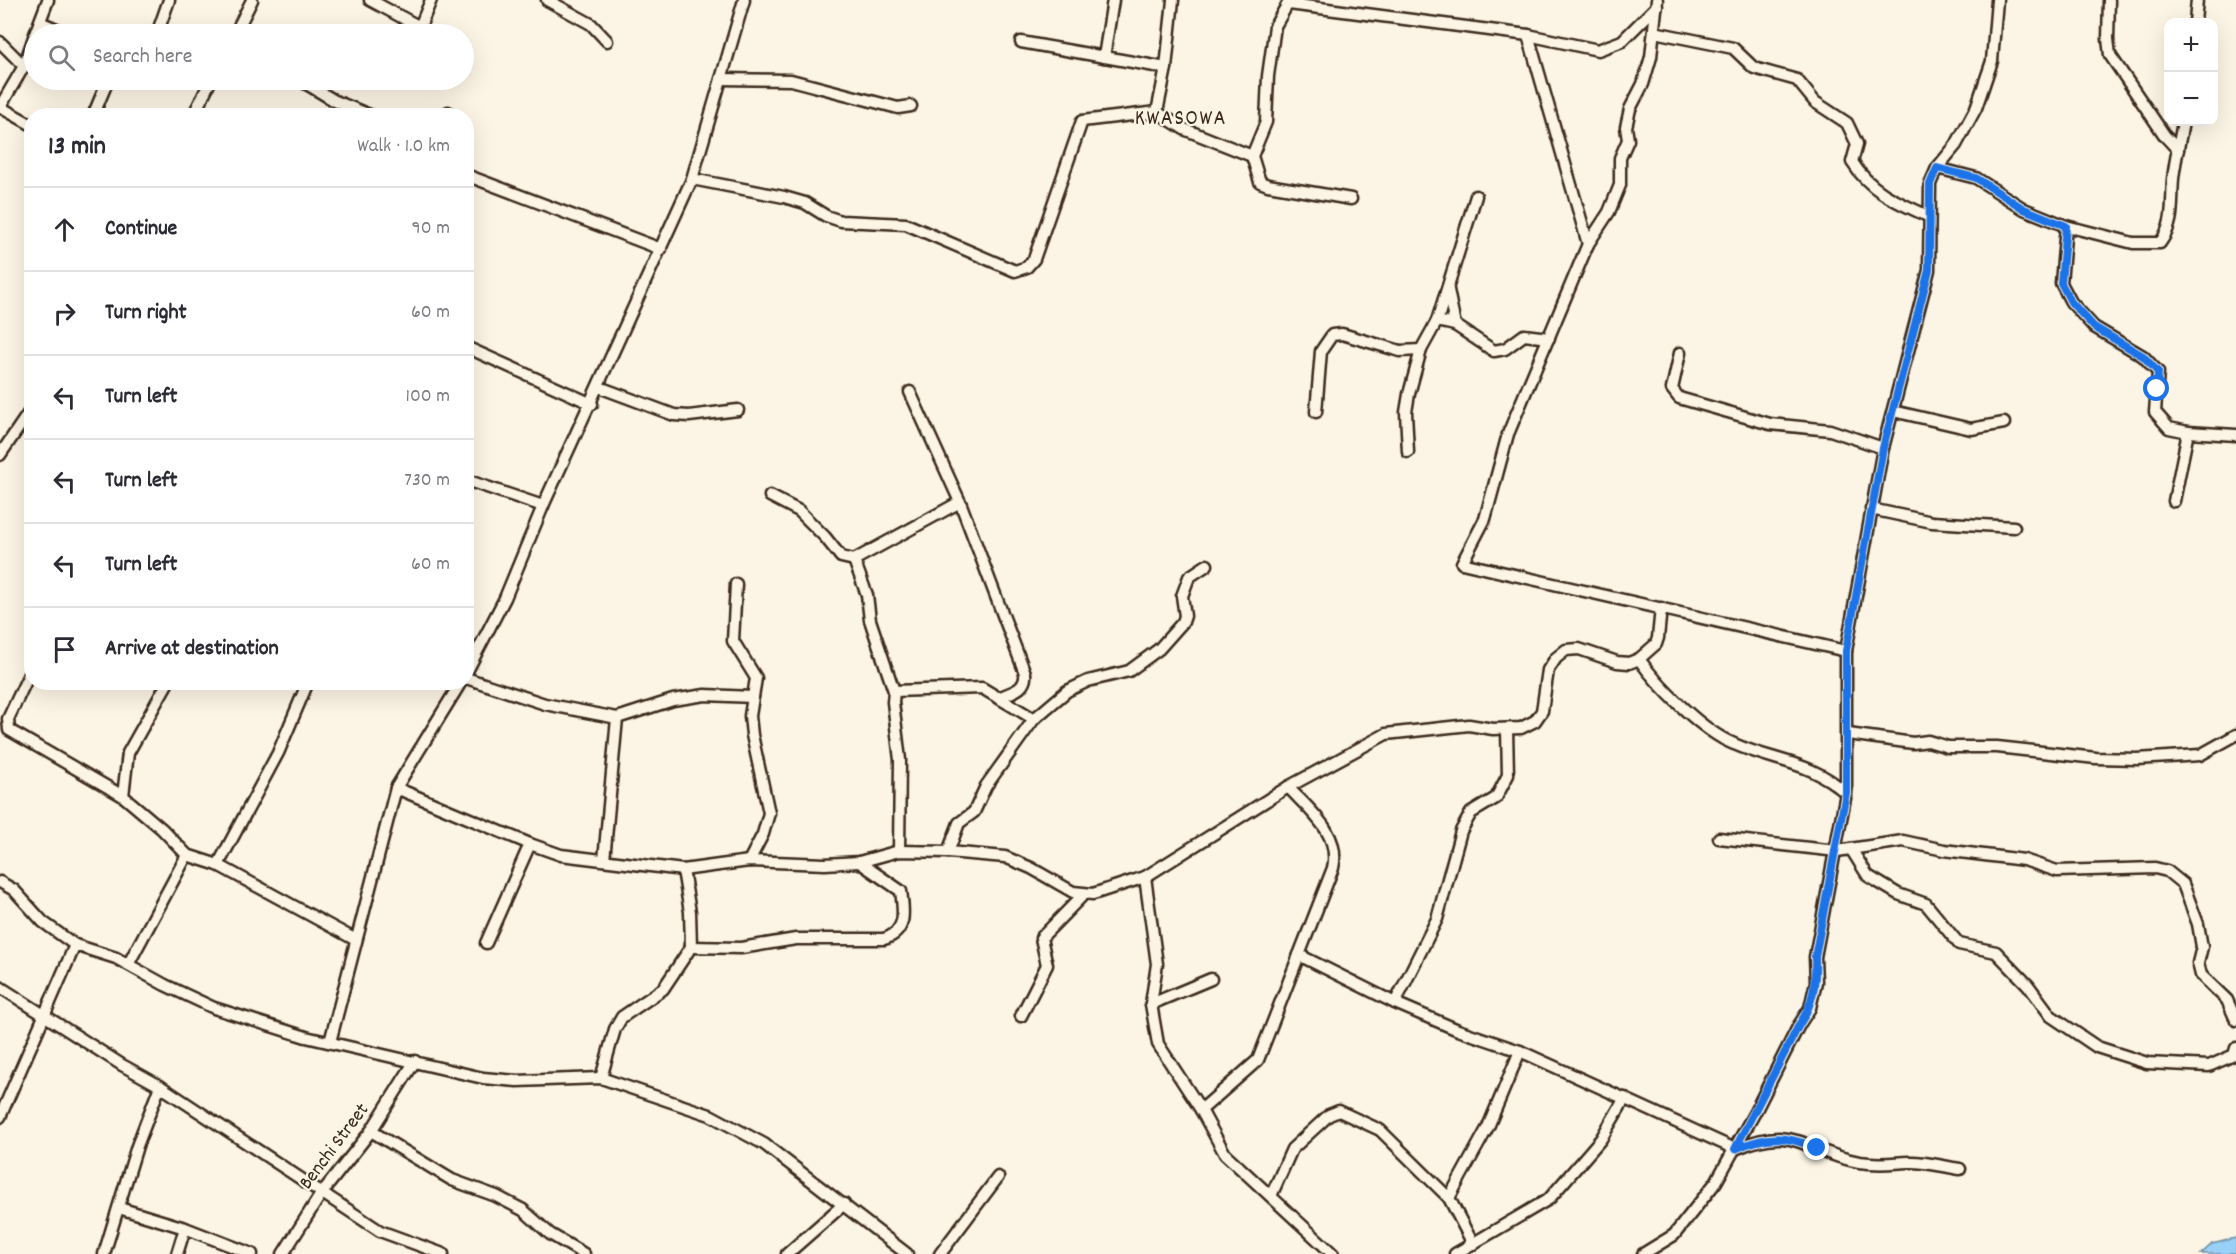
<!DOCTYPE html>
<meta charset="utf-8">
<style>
body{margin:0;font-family:Dekko,sans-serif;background:#f7f7f7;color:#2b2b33}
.controls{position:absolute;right:18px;top:18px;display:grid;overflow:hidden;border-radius:12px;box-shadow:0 6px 24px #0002}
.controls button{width:54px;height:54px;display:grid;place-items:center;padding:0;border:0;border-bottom:2px solid #e1e1e2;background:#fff;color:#2b2b33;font:30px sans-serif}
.stop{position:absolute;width:18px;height:18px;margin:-14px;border:4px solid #1a73e8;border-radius:50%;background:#fff}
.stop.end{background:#1a73e8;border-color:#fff;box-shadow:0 2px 6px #0008}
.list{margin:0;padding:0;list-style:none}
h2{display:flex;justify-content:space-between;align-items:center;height:78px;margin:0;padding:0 24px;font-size:26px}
h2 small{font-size:20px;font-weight:400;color:#7c7c81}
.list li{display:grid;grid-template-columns:39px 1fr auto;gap:18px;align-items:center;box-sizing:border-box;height:84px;padding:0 24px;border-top:2px solid #e1e1e2}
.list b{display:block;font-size:22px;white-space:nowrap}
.list em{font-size:20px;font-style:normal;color:#7c7c81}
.icon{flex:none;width:33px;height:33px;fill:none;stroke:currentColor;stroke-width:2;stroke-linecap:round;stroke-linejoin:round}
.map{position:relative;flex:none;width:2236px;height:1254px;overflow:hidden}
.search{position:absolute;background:#fff;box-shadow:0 6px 24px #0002;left:24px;top:24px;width:450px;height:66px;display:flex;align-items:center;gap:15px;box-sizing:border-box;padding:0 21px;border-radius:33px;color:#7c7c81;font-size:22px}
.panel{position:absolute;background:#fff;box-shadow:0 6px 24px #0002;left:24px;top:108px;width:450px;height:582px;border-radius:24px}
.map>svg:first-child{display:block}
.water{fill:#98d0f7;stroke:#738ea0;stroke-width:1.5}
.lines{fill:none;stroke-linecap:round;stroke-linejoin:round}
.minor-casing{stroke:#3b2a1e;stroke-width:15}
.minor{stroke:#fcf5e5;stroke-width:10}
.route{stroke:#1a73e8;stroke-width:8}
.labels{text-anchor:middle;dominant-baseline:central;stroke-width:4.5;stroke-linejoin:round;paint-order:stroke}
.street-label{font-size:20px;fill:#3b2a1e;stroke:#fcf5e5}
.quarter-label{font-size:22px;letter-spacing:1.5px;fill:#3b2a1e;stroke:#fcf5e5}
</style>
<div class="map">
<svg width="2236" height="1254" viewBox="0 0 2236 1254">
<rect width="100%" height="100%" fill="#fcf5e5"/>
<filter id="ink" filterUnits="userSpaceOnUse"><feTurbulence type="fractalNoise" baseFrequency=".0167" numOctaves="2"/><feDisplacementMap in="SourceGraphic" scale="12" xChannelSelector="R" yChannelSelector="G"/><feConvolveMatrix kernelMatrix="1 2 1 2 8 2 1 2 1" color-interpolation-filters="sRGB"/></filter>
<g filter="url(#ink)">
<polygon class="water" points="2236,1238 2236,1254 2201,1254 2212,1244"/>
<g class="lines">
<g class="minor-casing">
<g id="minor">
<polyline points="370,0 418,26 422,22 431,0"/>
<polyline points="547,0 591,24 607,41"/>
<polyline points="1290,0 1275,26 1268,76 1266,122 1252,156 1260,182 1268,185 1351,199"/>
<polyline points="1657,0 1651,57 1643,84 1630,109 1626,127 1628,140 1620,158 1620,185 1609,212 1588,244 1508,434 1485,519 1462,563 1846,651"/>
<polyline points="2109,0 2108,39 2110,55 2165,136 2178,150"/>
<polyline points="1289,4 1528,35 1598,50 1622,41 1657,6"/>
<polyline points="40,22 68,34"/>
<polyline points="2195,22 2197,0"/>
<path d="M1654,32L1733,48L1754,68L1797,80L1815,102L1847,123L1857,144L1852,162C1871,192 1897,202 1928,216"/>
<polyline points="35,34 48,0"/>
<polyline points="157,34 169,0"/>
<polyline points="235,34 252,0"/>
<polyline points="1528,35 1588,244"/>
<polyline points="0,42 24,66"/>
<polyline points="1021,42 1166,68"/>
<polyline points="1104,57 1113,0"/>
<polyline points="721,79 791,80 898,108 911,106"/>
<polyline points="300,80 335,101 372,116"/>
<polyline points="0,107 24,66 34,37"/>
<polyline points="0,107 32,125"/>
<polyline points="1157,112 1166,68 1173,0"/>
<polyline points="93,116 108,80"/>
<polyline points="193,116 211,80"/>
<polyline points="446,116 448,112"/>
<path d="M1937,168L1976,178L2024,209L2066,226L2133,243H2160C2175,223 2171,203 2173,179C2175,160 2180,140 2183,122"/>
<polyline points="466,175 661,249"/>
<polyline points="692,179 784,197 805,203 826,216 841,221 906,224 1015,271 1027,267 1034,259 1082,121 1157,112 1184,129 1252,156"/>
<polyline points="2066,226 2061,283 2071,302 2094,327 2143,356 2158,372 2155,412 2169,428 2188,432 2174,501"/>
<polyline points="1448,290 1455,325"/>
<polyline points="1437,321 1455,325 1494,351 1505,349 1524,335 1549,338"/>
<polyline points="466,347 592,404"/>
<polyline points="1680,353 1672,389 1679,398 1770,424 1830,430 1883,448"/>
<polyline points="599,387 674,415 689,416 738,410"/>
<path d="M910,392L960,502L1025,673C1027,690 1011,692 998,698"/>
<polyline points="1893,411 1971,429 2004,423"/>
<polyline points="1316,412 1321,351 1332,335 1342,334 1400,351 1421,350"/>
<polyline points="2188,432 2236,435"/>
<polyline points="1408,452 1406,412 1409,394 1421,350 1437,321 1476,196"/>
<polyline points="0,455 32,408"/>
<polyline points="466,480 543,506"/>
<polyline points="770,496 799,511 825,537 841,557 854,560"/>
<polyline points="1871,509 1932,522 2014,527"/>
<polyline points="736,584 733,641 756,678 750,716 752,735 769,813 763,834 749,861"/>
<path d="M1639,659C1658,686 1702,731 1734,744C1775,762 1811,761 1846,793"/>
<polyline points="32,668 8,719 9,730 123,796 162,829 187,855 218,865 356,940"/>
<polyline points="466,673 505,598 543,506 692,179 744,0"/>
<polyline points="466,678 545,704 617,718 673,700 705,695 753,697"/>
<polyline points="894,691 982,688 1034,719"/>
<polyline points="1848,734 1913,743 1928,741 1948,747 1997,747 2096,758 2137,759 2200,755 2236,735"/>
<polyline points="396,788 530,844 561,855 683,870 749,861 825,864 859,862 899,851 948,852 1005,857 1031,868 1073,892 1093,894 1145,877 1288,787 1386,734 1469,725 1493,729 1521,728 1535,721 1542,711 1548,670 1556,658 1566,650 1579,649 1617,662 1629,663 1639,659 1656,644 1658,638 1661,608"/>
<polyline points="123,796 128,753 168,682"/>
<polyline points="1719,838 1837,851 1903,841 1944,850 2024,860 2057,871 2155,868 2167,871 2183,884 2198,924 2202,947 2198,963 2201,975 2227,1000 2236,1020"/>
<polyline points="1851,849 1868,876 1898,894 1926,904 1959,944 1996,952 2028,985 2051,1016 2097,1047 2147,1063 2209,1066 2234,1055 2236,1048"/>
<polyline points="899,851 900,760 893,702 894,691 870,620 867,595 854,560 960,502"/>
<polyline points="948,852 959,823 974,812 986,786 1034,719 1067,691 1088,681 1129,671 1159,649 1183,622 1185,616 1182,596 1189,577 1207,565"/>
<polyline points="604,860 617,718"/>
<polyline points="218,865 278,753 308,682"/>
<polyline points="1145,877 1157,964 1151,1004 1158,1044 1201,1110 1225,1154 1333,1254"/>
<polyline points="0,882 14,890 43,922 75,945 116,958 165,985 214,1008 306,1037 483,1078 517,1081 601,1078 710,1115 764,1144 907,1254"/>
<polyline points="486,943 530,844"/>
<path d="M691,947L741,948L796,939H884C907,932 904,912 901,891L859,862"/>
<path d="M1299,955L1395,1003L1458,1030L1520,1051L1735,1149C1797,1122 1803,1152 1859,1162C1880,1165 1889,1163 1909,1162C1925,1161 1944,1167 1960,1169"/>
<polyline points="129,963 187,855"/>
<polyline points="0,987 122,1065 160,1086 380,1231 443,1254"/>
<polyline points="1395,1003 1437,919 1461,831 1471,813 1496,798 1508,775 1507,729"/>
<polyline points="1151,1004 1211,979"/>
<polyline points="1021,1016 1047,965 1041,938 1083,895"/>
<polyline points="330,1042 396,788 461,682"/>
<polyline points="601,1078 615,1029 622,1017 663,989 691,947 690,912 683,870"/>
<path d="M1201,1110L1258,1060L1333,868C1341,833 1309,810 1288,787"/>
<polyline points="0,1117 75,945"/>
<polyline points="371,1131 452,1180 496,1196 523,1210 550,1234 584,1254"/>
<polyline points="1271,1196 1292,1149 1329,1115 1339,1111 1380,1130 1449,1198 1473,1244"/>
<polyline points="1449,1198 1488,1127 1520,1051"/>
<polyline points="119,1208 185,1228 252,1254"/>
<polyline points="104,1254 137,1146 160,1086"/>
<polyline points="177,1254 185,1228"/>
<polyline points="283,1254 321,1194 371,1131 415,1061"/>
<polyline points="787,1254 844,1204"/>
<polyline points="940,1254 998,1177"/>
<polyline points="1455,1254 1549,1199 1601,1139 1625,1098"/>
<polyline points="1643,1254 1674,1235 1716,1182 1755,1112 1799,1025 1810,1008 1816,982 1815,957 1846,793 1846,651 1883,448 1929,270 1930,184 1937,168 1956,145 1976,108 1992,61 1997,0"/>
</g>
</g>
<use href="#minor" class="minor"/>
</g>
</g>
<g class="lines" filter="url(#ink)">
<path class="route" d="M1817,1148C1784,1135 1767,1135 1735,1149L1799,1025C1814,1003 1816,983 1815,957L1846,793V651L1883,448L1929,270L1930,184L1937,168L1976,178L2024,209L2066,226L2061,283L2071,302L2094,327L2143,356L2158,372L2157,389"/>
</g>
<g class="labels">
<g class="street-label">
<text transform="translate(335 1147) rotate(-53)">Benchi Street</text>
</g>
<g class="quarter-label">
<text x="1181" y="119">KWASOWA</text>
</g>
</g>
</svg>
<div class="controls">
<button>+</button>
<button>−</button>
</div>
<div class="stop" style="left:2157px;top:389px"></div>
<div class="stop end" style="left:1817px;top:1148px"></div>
<div class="search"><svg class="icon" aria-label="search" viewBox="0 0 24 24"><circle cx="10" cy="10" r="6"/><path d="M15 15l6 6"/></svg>Search here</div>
<section class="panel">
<h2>13 min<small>Walk · 1.0 km</small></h2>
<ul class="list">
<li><svg class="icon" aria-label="ahead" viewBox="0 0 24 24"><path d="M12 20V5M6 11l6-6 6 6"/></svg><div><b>Continue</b></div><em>90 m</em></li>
<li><svg class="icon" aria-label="right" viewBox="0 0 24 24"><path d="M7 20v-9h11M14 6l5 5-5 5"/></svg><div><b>Turn right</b></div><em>60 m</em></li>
<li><svg class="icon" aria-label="left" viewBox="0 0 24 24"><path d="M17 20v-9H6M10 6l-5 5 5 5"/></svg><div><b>Turn left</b></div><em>100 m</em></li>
<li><svg class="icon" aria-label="left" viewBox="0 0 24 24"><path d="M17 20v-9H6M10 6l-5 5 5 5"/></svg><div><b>Turn left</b></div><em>730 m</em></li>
<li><svg class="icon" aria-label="left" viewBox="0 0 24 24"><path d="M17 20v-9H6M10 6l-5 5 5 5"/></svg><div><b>Turn left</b></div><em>60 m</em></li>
<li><svg class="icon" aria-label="arrive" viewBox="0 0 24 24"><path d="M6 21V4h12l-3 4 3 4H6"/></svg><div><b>Arrive at destination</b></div></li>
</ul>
</section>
</div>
